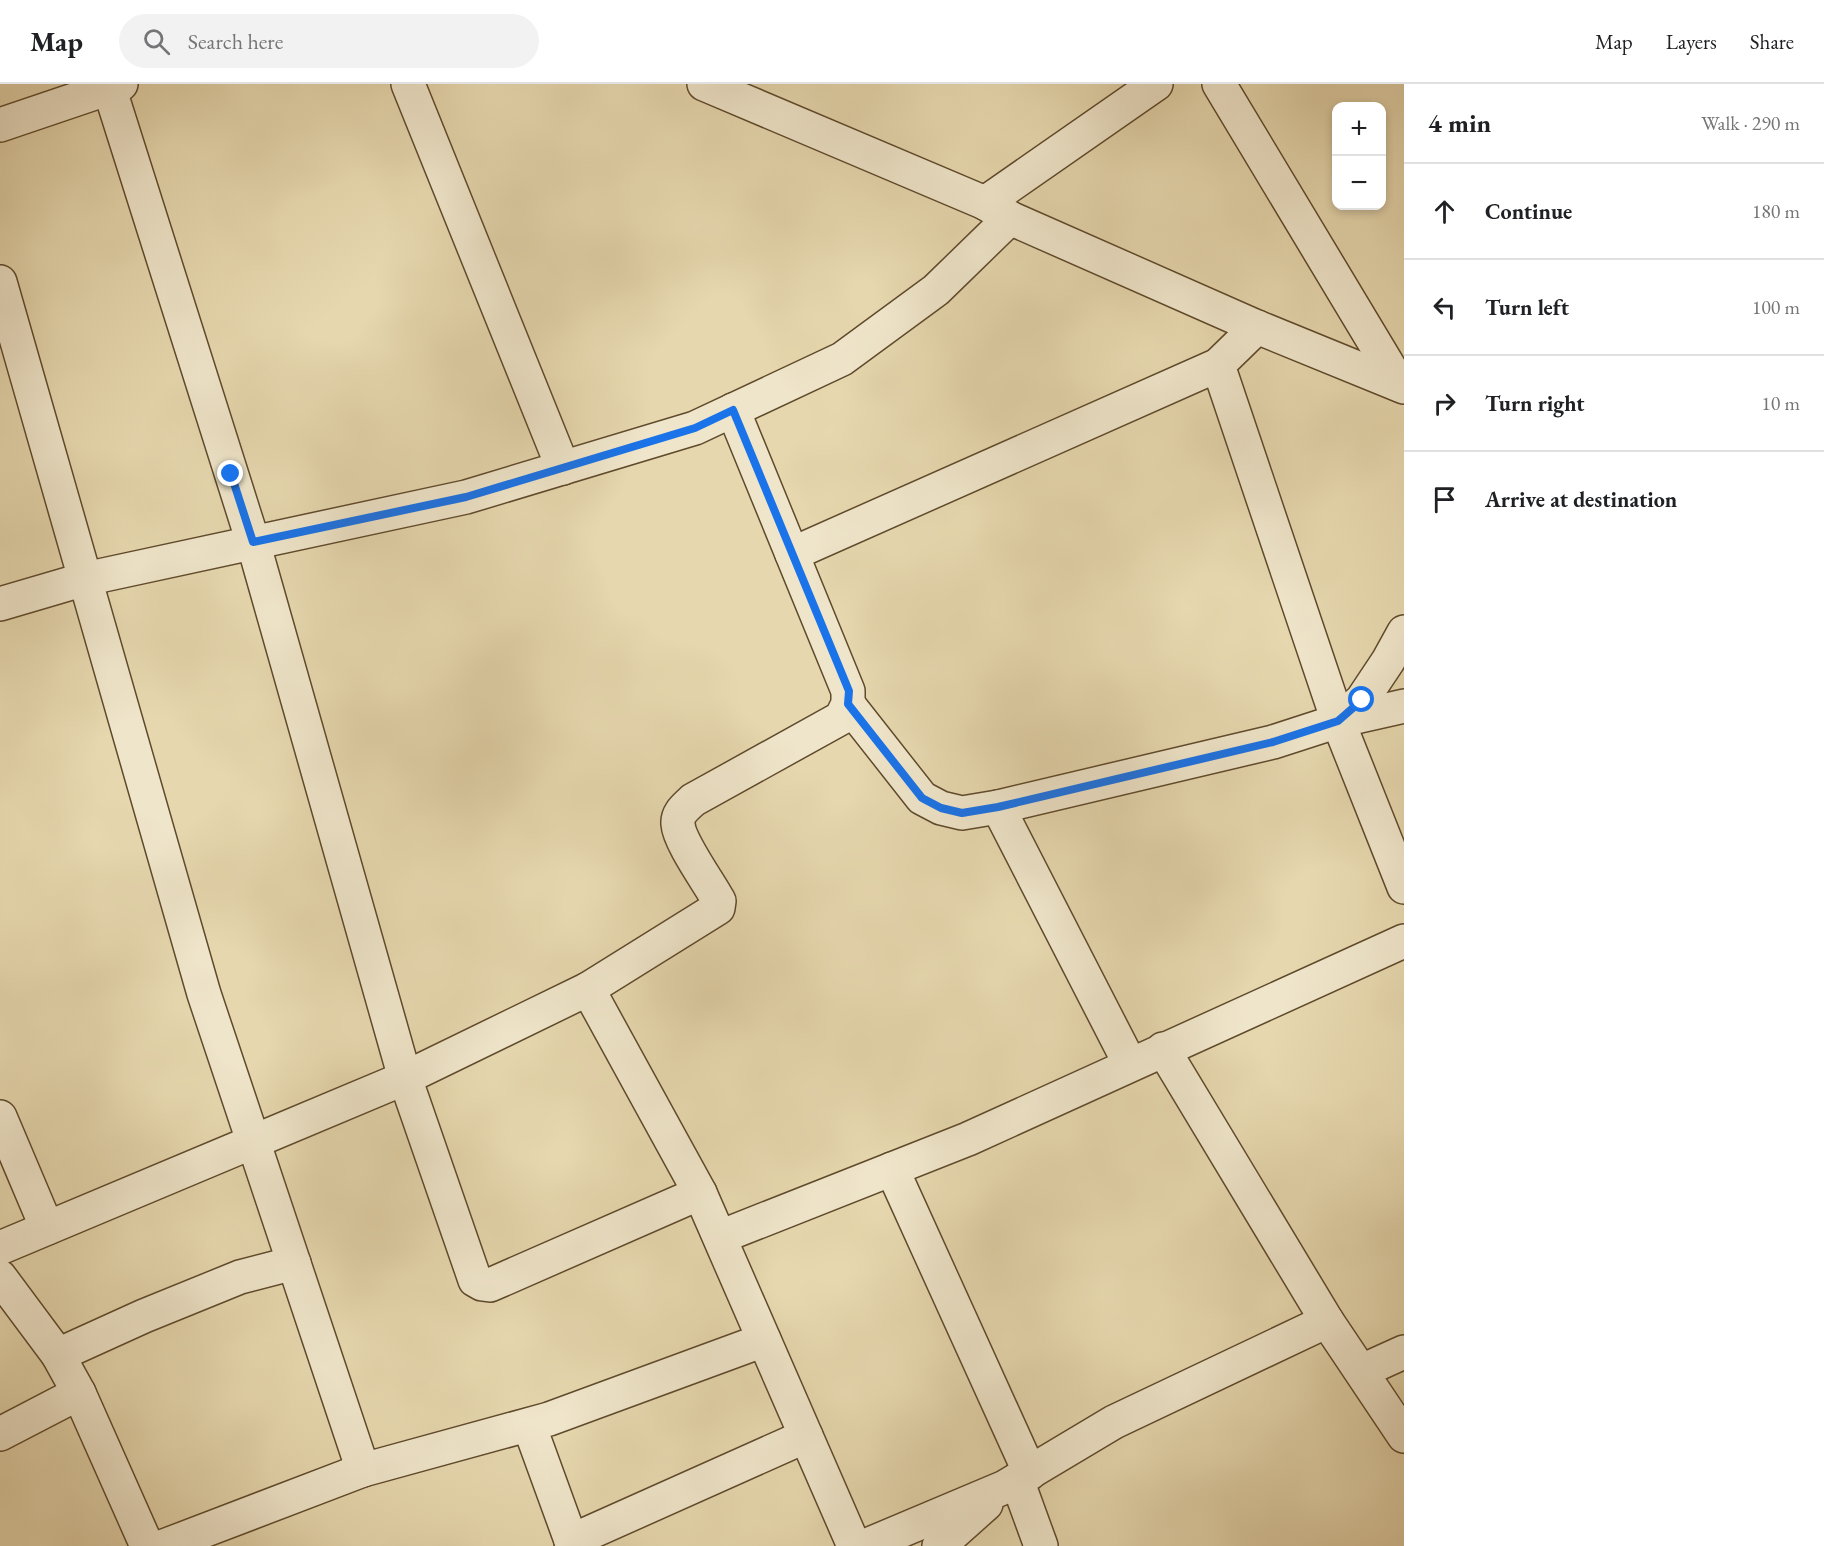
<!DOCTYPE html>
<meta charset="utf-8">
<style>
body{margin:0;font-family:"EB Garamond",serif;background:#f2f2f2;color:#202124}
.controls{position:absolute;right:18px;top:18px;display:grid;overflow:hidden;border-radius:12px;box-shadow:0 3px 9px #0003}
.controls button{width:54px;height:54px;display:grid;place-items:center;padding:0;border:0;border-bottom:2px solid #e0e0e0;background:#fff;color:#202124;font:30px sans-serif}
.stop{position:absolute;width:18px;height:18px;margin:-14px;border:4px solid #1a73e8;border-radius:50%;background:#fff}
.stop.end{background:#1a73e8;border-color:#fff;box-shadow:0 2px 6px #0008}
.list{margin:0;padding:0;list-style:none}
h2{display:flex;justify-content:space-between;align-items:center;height:78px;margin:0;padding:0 24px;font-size:26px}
h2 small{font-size:20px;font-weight:400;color:#757577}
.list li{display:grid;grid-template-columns:39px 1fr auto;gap:18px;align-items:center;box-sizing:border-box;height:96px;padding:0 24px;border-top:2px solid #e0e0e0}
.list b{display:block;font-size:22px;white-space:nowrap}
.list em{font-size:20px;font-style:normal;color:#757577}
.icon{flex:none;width:33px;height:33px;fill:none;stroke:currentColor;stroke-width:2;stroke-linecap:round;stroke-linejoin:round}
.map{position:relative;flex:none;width:1404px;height:1462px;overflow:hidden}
header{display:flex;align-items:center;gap:36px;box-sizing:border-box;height:84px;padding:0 30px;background:#fff;border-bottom:2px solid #e0e0e0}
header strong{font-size:28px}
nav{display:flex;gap:33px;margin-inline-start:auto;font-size:21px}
.search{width:420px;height:54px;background:#f2f2f2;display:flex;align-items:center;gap:15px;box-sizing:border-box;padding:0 21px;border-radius:33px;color:#757577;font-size:22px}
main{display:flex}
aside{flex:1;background:#fff}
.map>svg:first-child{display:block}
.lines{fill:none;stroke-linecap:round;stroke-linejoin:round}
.minor-casing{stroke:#5f4a2c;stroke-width:36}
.minor{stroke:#efe5ca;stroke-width:33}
.route{stroke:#1a73e8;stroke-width:8}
</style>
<header>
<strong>Map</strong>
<div class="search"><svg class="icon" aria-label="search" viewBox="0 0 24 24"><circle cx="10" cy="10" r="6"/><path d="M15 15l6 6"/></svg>Search here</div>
<nav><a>Map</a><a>Layers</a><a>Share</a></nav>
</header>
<main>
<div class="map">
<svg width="1404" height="1462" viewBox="0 0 1404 1462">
<rect width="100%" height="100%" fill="#e6d7ae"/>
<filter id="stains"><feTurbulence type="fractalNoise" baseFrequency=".00333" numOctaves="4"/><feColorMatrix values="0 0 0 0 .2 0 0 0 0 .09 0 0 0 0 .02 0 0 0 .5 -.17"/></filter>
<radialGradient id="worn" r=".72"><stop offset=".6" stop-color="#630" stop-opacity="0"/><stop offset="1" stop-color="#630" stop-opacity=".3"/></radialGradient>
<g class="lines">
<g class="minor-casing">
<g id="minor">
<polyline points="108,0 253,458 405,994 475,1196 482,1200 490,1201 700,1109"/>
<polyline points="408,0 563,384"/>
<polyline points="704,0 985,119 1010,134 1257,243 1404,303"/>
<polyline points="1219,0 1400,301"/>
<polyline points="0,41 121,0"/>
<polyline points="985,119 1156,0"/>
<polyline points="0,198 204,910 363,1386"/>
<polyline points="1218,281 1338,637 1404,803"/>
<polyline points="792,470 1218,281 1257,243"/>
<polyline points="0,520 85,495 466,413 695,344 842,275 936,206 1010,134"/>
<polyline points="848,620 922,714 941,724 962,729 998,723 1273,658 1338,637 1404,622"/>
<polyline points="1338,637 1362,616 1388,577 1404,548"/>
<polyline points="998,723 1130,980"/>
<polyline points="588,905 700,1109 854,1462"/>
<polyline points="1163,965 1327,1237 1404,1352"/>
<polyline points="0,1033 47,1144"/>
<polyline points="892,1085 1030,1389"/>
<polyline points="720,1153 968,1055 1404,857"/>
<path d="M0,1164L405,994L588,905L718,824L719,817L716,812C707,796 679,757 678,740C677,729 686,723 693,716L841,634L848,620V607L733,326"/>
<polyline points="0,1193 58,1271 79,1309 147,1462"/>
<polyline points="58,1271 144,1232 240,1193 294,1179"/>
<polyline points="1362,1287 1404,1268"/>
<polyline points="529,1341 573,1462"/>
<polyline points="0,1350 79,1309"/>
<polyline points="1017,1396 1041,1462"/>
<polyline points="571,1457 806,1352"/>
<polyline points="164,1462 363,1386 549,1335 764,1256"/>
<polyline points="865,1462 1005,1403 1114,1338 1327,1237"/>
<polyline points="939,1462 986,1420"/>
</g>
</g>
<use href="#minor" class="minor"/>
</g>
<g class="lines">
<polyline class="route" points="231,390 253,458 466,413 695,344 733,326 849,607 848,620 922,714 941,724 962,729 998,723 1273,658 1338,637 1362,616"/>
</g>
<rect width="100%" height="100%" filter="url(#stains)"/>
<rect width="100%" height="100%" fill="url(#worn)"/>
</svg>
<div class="controls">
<button>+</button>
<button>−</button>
</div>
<div class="stop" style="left:1362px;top:616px"></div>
<div class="stop end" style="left:231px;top:390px"></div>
</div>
<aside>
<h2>4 min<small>Walk · 290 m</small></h2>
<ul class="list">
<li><svg class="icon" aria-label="ahead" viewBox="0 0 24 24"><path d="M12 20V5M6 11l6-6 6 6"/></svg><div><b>Continue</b></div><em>180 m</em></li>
<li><svg class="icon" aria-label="left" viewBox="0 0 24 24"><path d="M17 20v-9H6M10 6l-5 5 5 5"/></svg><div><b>Turn left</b></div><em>100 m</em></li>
<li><svg class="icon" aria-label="right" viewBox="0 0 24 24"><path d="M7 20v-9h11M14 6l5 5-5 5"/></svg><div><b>Turn right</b></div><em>10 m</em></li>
<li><svg class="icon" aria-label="arrive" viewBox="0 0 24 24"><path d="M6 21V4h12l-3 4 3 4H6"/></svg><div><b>Arrive at destination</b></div></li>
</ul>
</aside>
</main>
